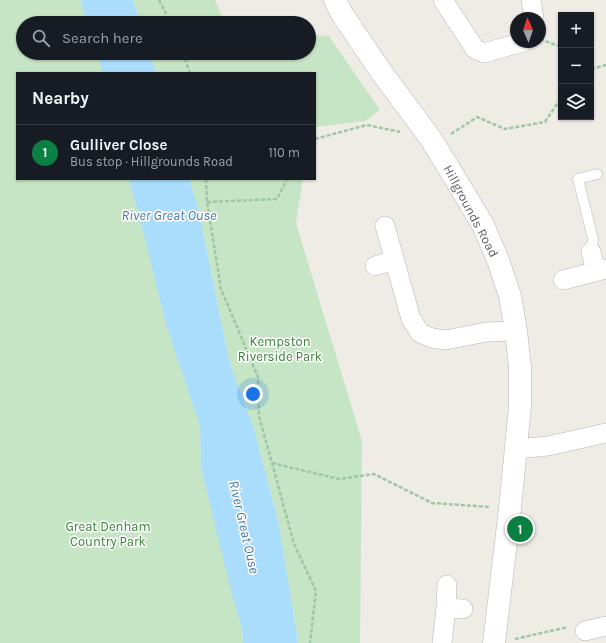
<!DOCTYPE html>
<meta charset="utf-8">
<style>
body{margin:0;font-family:Karla,sans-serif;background:#242831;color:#f1f3f6}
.controls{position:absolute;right:12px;top:12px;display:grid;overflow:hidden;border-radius:0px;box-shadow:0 1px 3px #0004}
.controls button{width:36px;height:36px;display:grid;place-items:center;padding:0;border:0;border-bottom:1px solid #363941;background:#171b24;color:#f1f3f6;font:20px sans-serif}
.compass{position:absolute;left:510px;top:12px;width:36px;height:36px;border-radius:50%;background:#171b24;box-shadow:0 1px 3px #0004;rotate:357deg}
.you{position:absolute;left:253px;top:394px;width:14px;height:14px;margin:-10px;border:3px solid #fff;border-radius:50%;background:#1a73e8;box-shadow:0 0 0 6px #1a73e833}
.badge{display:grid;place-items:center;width:26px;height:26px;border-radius:50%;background:#0b8043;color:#fff;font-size:13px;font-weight:700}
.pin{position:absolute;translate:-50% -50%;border:2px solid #fff;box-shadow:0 1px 4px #0006}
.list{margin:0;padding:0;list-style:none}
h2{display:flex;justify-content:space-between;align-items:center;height:52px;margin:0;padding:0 16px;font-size:17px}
h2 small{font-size:13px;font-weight:400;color:#9ea1a6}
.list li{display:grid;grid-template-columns:26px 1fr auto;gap:12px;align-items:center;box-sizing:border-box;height:56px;padding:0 16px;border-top:1px solid #363941}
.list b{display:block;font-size:15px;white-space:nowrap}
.list p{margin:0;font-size:13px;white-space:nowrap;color:#9ea1a6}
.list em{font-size:13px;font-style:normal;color:#9ea1a6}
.icon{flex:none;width:22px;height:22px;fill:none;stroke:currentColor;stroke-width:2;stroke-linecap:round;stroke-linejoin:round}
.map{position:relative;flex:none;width:606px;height:643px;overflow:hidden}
.search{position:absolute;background:#171b24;box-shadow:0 1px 3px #0004;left:16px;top:16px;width:300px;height:44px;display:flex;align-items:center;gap:10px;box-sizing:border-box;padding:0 14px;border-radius:22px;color:#9ea1a6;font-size:15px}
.panel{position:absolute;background:#171b24;box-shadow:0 1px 3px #0004;left:16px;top:72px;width:300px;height:108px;border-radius:0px}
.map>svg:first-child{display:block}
.green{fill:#c6e5c4}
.water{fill:#aaddfb}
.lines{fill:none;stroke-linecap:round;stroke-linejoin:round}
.lane-casing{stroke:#b3b6ba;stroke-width:11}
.street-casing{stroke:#b3b6ba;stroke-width:20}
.secondary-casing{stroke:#b2b5ba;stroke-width:23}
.path{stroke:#9dc6a6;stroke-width:2.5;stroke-dasharray:4 2;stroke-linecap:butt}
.lane{stroke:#fff;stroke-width:10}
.street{stroke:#fff;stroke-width:19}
.secondary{stroke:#fff;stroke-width:22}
.labels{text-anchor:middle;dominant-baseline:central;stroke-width:3;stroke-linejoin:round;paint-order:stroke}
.street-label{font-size:13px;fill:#5d6165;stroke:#fff}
.park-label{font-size:13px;fill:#3a8139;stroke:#fff}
.water-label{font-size:14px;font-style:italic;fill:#4479a4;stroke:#fff}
</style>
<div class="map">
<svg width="606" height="643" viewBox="0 0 606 643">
<rect width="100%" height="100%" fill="#efece6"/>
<g class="green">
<polygon points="0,0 80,0 88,23 23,23 23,53 98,53 102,73 17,73 17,179 129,179 142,227 166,325 200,426 201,468 242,629 243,643 0,643"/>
<polygon points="133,0 215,0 225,23 140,23"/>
<polygon points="309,35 329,36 380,110 365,121 315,127 315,73 156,73 149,53 309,53"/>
<polygon points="189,179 303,179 296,223 362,441 360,643 297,643 297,635 279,524 254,429 229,360 198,207"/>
</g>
<g class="water">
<polygon points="80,0 133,0 140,23 88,23"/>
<polygon points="98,53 149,53 156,73 102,73"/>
<polygon points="129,179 189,179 198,207 229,360 254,429 279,524 297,635 297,643 243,643 242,629 231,590 201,468 200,426 166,325 142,227"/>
</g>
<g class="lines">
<g class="lane-casing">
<polyline id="lane" points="591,252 593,239 578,179 597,174"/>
</g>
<g class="street-casing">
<g id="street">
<polyline points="443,0 475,49 484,53 523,42"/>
<polyline points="531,0 534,18"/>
<polyline points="385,226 411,319 420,333 432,338 446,340 486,332 516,331"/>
<polyline points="591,252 596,271"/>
<polyline points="375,266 394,260"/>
<polyline points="563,280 606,269"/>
<polyline points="516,449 548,446 606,433"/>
<polyline points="446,608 463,609"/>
<polyline points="585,631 606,626"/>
<polyline points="442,643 446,608 447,585"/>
</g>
</g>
<g class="secondary-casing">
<polyline id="secondary" points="335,0 342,14 382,73 431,139 459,185 483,225 498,260 510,296 516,331 520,367 520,406 510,508 494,643"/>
</g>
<g class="path">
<polyline points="159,0 171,23"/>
<polyline points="540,39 561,47"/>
<polyline points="183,53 190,73"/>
<polyline points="591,69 606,65"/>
<polyline points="451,134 477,117 505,129 545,122 561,98"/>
<polyline points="315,139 367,125 400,132"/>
<polyline points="206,179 207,202 221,289 258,377 259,416 272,463 294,544 316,591 310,643"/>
<polyline points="207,202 277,199 287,179"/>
<polyline points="272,463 339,479 374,474 432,503 490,507"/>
<polyline points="515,639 568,627"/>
</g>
<use href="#lane" class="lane"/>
<use href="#street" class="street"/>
<use href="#secondary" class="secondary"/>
</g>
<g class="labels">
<g class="street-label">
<text transform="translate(471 211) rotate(62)">Hillgrounds Road</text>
</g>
<g class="park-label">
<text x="280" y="341">Kempston<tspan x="280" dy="15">Riverside Park</tspan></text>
<text x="108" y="526">Great Denham<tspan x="108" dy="15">Country Park</tspan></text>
</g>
<g class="water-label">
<text x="169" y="215">River Great Ouse</text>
<text transform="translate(244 527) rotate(77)">River Great Ouse</text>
</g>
</g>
</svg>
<div class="controls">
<button>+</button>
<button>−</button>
<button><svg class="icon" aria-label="layers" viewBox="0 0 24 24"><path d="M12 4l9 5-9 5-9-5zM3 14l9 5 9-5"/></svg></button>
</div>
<svg class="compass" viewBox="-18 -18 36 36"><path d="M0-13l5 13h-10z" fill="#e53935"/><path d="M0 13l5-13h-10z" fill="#9ea1a6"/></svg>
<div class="you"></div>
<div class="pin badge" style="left:520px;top:529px">1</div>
<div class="search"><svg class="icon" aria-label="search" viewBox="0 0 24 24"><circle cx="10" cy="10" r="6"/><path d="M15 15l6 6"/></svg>Search here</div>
<section class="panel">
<h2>Nearby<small></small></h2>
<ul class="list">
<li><span class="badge">1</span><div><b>Gulliver Close</b><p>Bus stop · Hillgrounds Road</p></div><em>110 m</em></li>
</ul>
</section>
</div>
